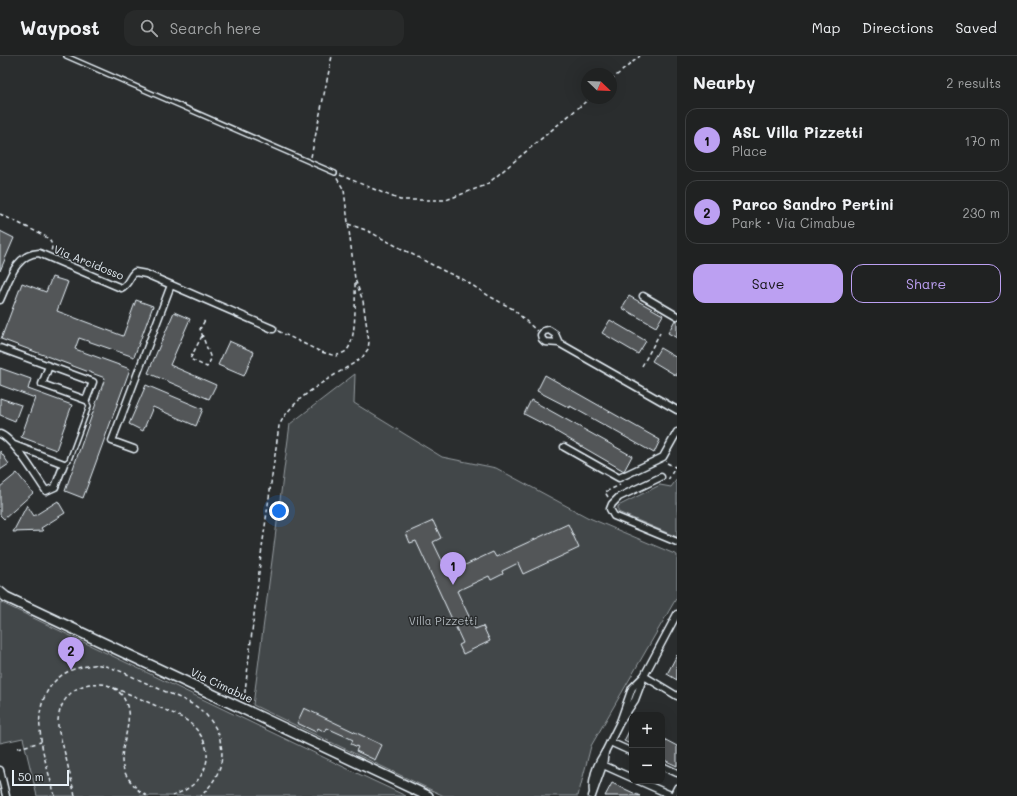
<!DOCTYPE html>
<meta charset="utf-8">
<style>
body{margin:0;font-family:Mali,sans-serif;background:#282a2a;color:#f1f3f6}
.controls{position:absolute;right:12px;bottom:12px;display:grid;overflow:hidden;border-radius:8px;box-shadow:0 4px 16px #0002}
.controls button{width:36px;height:36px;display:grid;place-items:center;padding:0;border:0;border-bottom:1px solid #3d3f40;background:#202222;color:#f1f3f6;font:20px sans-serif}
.compass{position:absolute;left:581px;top:12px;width:36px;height:36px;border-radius:50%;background:#202222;box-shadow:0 4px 16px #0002;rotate:113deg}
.scale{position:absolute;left:12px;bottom:10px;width:57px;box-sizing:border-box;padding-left:4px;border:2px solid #e8f1f8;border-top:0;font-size:11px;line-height:14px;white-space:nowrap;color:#e8f1f8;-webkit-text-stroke:3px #2a2d2e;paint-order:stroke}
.you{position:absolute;left:279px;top:455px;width:14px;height:14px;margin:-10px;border:3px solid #fff;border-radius:50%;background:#1a73e8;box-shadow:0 0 0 6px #1a73e833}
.badge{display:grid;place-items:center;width:26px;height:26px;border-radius:50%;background:#bca0f2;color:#111;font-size:13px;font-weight:700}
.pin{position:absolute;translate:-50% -33px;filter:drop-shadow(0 1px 2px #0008)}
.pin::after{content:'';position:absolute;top:21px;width:14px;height:12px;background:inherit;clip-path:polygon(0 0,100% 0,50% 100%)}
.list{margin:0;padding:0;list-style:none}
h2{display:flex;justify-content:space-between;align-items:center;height:52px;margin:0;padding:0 16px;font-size:17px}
h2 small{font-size:13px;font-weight:400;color:#a2a4a5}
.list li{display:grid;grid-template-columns:26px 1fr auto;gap:12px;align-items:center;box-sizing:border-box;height:64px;margin:0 8px 8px;padding:0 8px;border:1px solid #3d3f40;border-radius:12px}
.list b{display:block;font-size:15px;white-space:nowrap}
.list p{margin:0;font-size:13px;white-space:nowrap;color:#a2a4a5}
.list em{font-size:13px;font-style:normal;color:#a2a4a5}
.actions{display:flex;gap:8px;padding:12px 16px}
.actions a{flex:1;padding:9px 0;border:1px solid #bca0f2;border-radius:12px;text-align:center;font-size:14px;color:#bca0f2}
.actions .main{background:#bca0f2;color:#111}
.icon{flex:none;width:22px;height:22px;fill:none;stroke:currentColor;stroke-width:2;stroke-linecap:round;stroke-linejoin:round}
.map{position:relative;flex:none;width:677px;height:740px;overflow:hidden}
header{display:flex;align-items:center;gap:24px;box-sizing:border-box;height:56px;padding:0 20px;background:#202222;border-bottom:1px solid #3d3f40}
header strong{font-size:19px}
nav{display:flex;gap:22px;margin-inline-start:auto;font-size:14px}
.search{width:280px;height:36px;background:#282a2a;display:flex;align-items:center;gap:10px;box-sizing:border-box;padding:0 14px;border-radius:12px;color:#a2a4a5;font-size:15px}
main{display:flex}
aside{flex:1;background:#202222}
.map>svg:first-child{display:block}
.green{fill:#424648;stroke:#959ca0}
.building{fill:#535759;stroke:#e8f1f8}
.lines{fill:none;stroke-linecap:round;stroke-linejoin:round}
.lane-casing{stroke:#e8f1f8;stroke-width:6}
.street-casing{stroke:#e8f1f8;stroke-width:9}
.secondary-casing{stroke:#e8f1f8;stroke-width:12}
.path{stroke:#e8f1f8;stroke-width:1.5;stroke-dasharray:4 3;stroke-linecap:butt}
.lane{stroke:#2a2d2e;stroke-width:3}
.street{stroke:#2a2d2e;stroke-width:6}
.secondary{stroke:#2a2d2e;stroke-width:9}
.labels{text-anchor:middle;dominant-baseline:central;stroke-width:3;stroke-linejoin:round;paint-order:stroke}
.street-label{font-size:11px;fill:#e8f1f8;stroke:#2a2d2e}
.park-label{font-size:11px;fill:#aeb5ba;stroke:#2a2d2e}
</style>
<header>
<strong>Waypost</strong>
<div class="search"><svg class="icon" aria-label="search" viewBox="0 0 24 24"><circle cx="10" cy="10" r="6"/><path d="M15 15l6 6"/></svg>Search here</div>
<nav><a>Map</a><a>Directions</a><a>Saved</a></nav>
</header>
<main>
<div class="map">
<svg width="677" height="740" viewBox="0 0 677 740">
<rect width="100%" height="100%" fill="#2a2d2e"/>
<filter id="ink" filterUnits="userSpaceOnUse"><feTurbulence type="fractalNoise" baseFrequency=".025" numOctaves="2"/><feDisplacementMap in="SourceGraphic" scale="8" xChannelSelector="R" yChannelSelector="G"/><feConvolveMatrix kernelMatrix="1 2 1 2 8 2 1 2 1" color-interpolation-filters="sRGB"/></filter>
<g filter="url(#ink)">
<g class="green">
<polygon points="355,318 354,347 442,401 496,412 587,461 677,499 677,541 591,690 578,740 444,740 253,649 290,368"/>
<polygon points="677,423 677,481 618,456 618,450 660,429 671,431"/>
<polygon points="0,546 348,713 406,740 37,740 23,682 0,687"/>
</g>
<g class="building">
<polygon points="0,175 14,182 0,215"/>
<polygon points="52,221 68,226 57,255 123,280 136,244 153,250 134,301 79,282 75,293 130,313 83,442 65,435 105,322 1,283 22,227 46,236"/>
<polygon points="629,240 663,259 656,271 622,252"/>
<polygon points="174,256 190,263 170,309 216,329 209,343 148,317"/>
<polygon points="610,264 646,285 638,298 602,277"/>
<polygon points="675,264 677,264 677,282 668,277"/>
<polygon points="229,285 254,296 244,320 218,309"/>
<polygon points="660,292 677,302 677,320 652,305"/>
<polygon points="0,312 31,323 28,333 72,349 56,394 21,381 35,342 0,329"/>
<polygon points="545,319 660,384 654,397 570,350 570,352 537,335"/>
<polygon points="146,329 203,353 196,370 153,351 143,375 129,368"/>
<polygon points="0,342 21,349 15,365 0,359"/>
<polygon points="531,344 632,400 624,415 555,375 555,374 524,358"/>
<polygon points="0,395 9,408 0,414"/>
<polygon points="17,417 33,437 4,463 0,459 0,431"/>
<polygon points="58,445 65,457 41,472 43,475 13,476 27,449 34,460"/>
<polygon points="433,465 441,482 433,486 448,517 493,496 496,501 568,468 579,492 523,518 518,507 502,515 503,518 491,524 489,520 457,535 475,573 483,570 490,585 463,598 459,589 463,587 416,485 410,487 406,477"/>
<polygon points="677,599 677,624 667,618"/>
<polygon points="304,652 382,689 375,704 356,695 358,691 351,688 353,684 347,681 327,672 325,676 318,672 316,676 297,667"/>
<polygon points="632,669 632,689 624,685"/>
<polygon points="662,682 677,690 677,710 662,703"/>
<polygon points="612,727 640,740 605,740"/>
</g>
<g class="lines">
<g class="lane-casing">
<g id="lane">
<polyline points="66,0 335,117"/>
<polyline points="64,408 69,404 89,350 86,344"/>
</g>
</g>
<g class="street-casing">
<g id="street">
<polyline points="643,240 677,260"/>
<path d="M0,244C9,225 15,198 39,197L121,232C129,229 129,220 135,216L146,218L273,273"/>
<polyline points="559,287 555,278 549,274 544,275 541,279 542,283 545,286 559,287 677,354"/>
<polyline points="0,292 93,326 86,344 42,328 49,310"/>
<path d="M0,378C14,383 37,422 46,435L55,431L64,408L14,389"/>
<polyline points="564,391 619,422 663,401 677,376"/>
<polyline points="134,393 112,385 171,229"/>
<polyline points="661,421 619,441 612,448 610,453 614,460 677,486"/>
<polyline points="644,620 677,640"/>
<polyline points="620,666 635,644 644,620 677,558"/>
<polyline points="610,686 632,696"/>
<polyline points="605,696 620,666 632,632 643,621"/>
<polyline points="603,709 632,722"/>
<polyline points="662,710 677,717"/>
<polyline points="0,714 6,740"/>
<polyline points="639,725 673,740"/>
<path d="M592,740L603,709L605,696C597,708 591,721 593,737"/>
<polyline points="673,740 677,732"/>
</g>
</g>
<g class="secondary-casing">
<polyline id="secondary" points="0,536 6,541 428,740"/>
</g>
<g class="path">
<polyline points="611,24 640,0"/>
<polyline points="311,101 332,0"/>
<polyline points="340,119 400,144 446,144 486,129 590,42"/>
<path d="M0,158L43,179C49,183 54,187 51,195"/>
<polyline points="348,168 366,174 444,215 464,224 489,240 513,253 537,275"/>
<path d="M278,275L321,296L336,300C339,298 345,297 347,294C357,283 355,240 355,225"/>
<polyline points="202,280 190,303 207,311 211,303 200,273 205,264"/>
<polyline points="642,310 660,277"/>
<polyline points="667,407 675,411"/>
<polyline points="668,424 677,408"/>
<polyline points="608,441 605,436 620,429"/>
<path d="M114,632C132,639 148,646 165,654C174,658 185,662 192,669C203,679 210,694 206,708C202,725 188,734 172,740"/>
<path d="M244,644L261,499L279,370C293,339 335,320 362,302L368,293L369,286L363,245L355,223L344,134L336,121"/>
<polyline points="18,692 41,686"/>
<path d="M55,740C49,718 41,695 40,672C37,643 53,616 82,611C87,610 94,608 100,609C118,612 136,623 153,630C167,637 191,645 202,655C208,660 215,670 218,677C220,680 220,685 221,689C225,709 215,726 201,740"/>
<path d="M75,740C71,723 67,706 63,690C61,683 58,675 58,669C57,645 76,625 100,628C108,628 115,632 121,638C137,659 122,682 122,704C122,713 127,722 133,728C137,733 141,737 147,740"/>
</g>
<use href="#lane" class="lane"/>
<use href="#street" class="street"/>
<use href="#secondary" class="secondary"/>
</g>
</g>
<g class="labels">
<g class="street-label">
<text transform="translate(89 206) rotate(22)">Via Arcidosso</text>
<text transform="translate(222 629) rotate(25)">Via Cimabue</text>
</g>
<g class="park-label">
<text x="443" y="564">Villa Pizzetti</text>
</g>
</g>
</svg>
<div class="controls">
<button>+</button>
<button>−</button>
</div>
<svg class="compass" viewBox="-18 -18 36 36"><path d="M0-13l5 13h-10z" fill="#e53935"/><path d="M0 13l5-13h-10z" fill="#a2a4a5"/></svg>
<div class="scale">50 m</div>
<div class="you"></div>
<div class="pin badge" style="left:453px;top:529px">1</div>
<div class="pin badge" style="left:71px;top:614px">2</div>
</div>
<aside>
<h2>Nearby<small>2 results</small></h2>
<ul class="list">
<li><span class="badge">1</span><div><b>ASL Villa Pizzetti</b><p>Place</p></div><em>170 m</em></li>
<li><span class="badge">2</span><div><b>Parco Sandro Pertini</b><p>Park · Via Cimabue</p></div><em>230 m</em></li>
</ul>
<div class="actions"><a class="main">Save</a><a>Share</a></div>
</aside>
</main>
